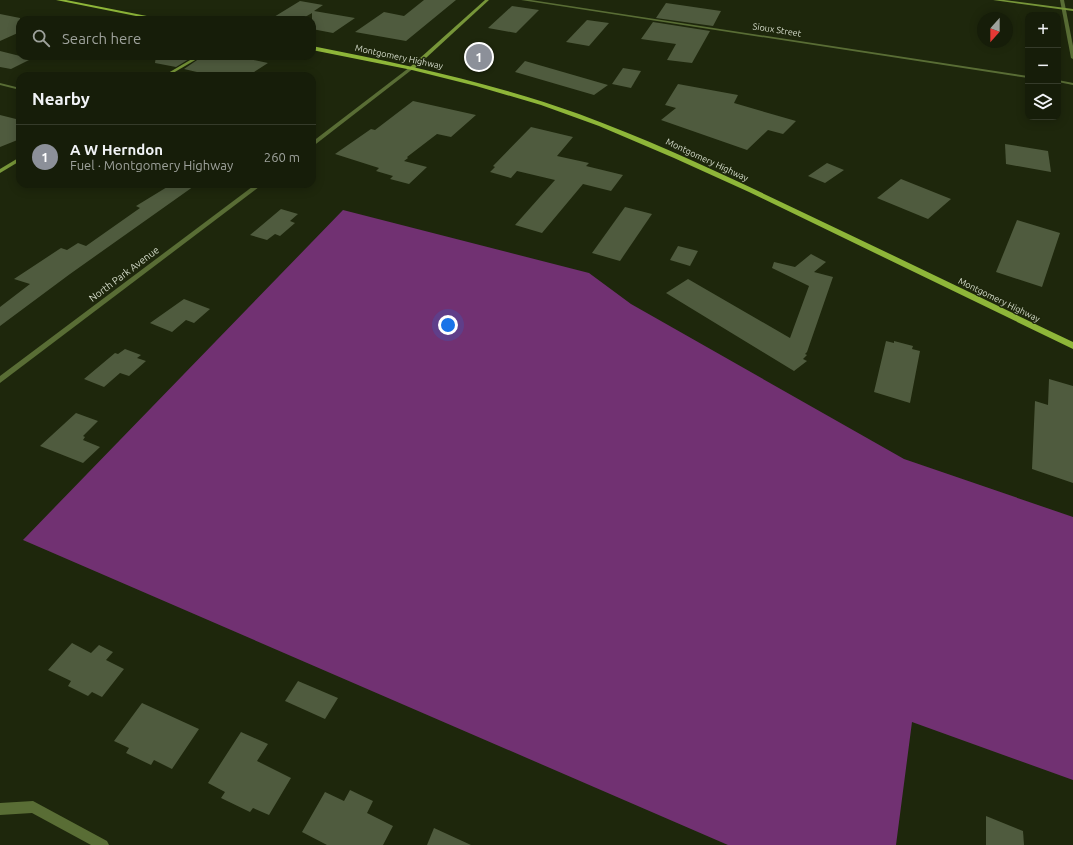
<!DOCTYPE html>
<meta charset="utf-8">
<style>
body{margin:0;font-family:Ubuntu,sans-serif;background:#1f2612;color:#f1f3f6}
.controls{position:absolute;right:12px;top:12px;display:grid;overflow:hidden;border-radius:8px;box-shadow:0 2px 10px #0003}
.controls button{width:36px;height:36px;display:grid;place-items:center;padding:0;border:0;border-bottom:1px solid #353b2a;background:#161d09;color:#f1f3f6;font:20px sans-serif}
.compass{position:absolute;left:977px;top:12px;width:36px;height:36px;border-radius:50%;background:#161d09;box-shadow:0 2px 10px #0003;rotate:201deg}
.you{position:absolute;left:448px;top:325px;width:14px;height:14px;margin:-10px;border:3px solid #fff;border-radius:50%;background:#1a73e8;box-shadow:0 0 0 6px #1a73e833}
.badge{display:grid;place-items:center;width:26px;height:26px;border-radius:50%;background:#8c9099;color:#fff;font-size:13px;font-weight:700}
.pin{position:absolute;translate:-50% -50%;border:2px solid #fff;box-shadow:0 1px 4px #0006}
.list{margin:0;padding:0;list-style:none}
h2{display:flex;justify-content:space-between;align-items:center;height:52px;margin:0;padding:0 16px;font-size:17px}
h2 small{font-size:13px;font-weight:400;color:#9ea29c}
.list li{display:grid;grid-template-columns:26px 1fr auto;gap:12px;align-items:center;box-sizing:border-box;height:64px;padding:0 16px;border-top:1px solid #353b2a}
.list b{display:block;font-size:15px;white-space:nowrap}
.list p{margin:0;font-size:13px;white-space:nowrap;color:#9ea29c}
.list em{font-size:13px;font-style:normal;color:#9ea29c}
.icon{flex:none;width:22px;height:22px;fill:none;stroke:currentColor;stroke-width:2;stroke-linecap:round;stroke-linejoin:round}
.map{position:relative;flex:none;width:1073px;height:845px;overflow:hidden}
.search{position:absolute;background:#161d09;box-shadow:0 2px 10px #0003;left:16px;top:16px;width:300px;height:44px;display:flex;align-items:center;gap:10px;box-sizing:border-box;padding:0 14px;border-radius:12px;color:#9ea29c;font-size:15px}
.panel{position:absolute;background:#161d09;box-shadow:0 2px 10px #0003;left:16px;top:72px;width:300px;height:116px;border-radius:12px}
.map>svg:first-child{display:block}
.forest{fill:#713172}
.building{fill:#4f5b3e}
.lines{fill:none;stroke-linecap:round;stroke-linejoin:round}
.street{fill:#596d35;fill-rule:evenodd}
.secondary{fill:#779639;fill-rule:evenodd}
.primary{fill:#8eb639;fill-rule:evenodd}
.labels{text-anchor:middle;dominant-baseline:central;stroke-width:3;stroke-linejoin:round;paint-order:stroke}
.far-street-label{font-size:9px;fill:#d5dccb;stroke:#1e270c}
.street-label{font-size:10px;fill:#d5dccb;stroke:#1e270c}
</style>
<div class="map">
<svg width="1073" height="845" viewBox="0 0 1073 845">
<rect width="100%" height="100%" fill="#1e270c"/>
<polygon class="forest" points="343,210 589,273 631,304 904,459 1073,517 1073,780 912,722 896,845 728,845 23,540"/>
<g class="building">
<polygon points="424,0 456,0 406,41 355,32 384,12 404,16"/>
<polygon points="300,1 323,5 314,11 355,18 333,33 312,29 312,13 300,20 269,20"/>
<polygon points="666,3 721,11 713,26 656,18"/>
<polygon points="512,6 539,10 516,33 488,28"/>
<polygon points="0,14 20,18 20,32 0,41"/>
<polygon points="587,20 609,23 589,46 566,42"/>
<polygon points="653,22 710,31 692,63 667,60 676,44 641,39"/>
<polygon points="0,51 20,56 33,58 11,69 0,67"/>
<polygon points="156,56 194,56 176,67 155,63"/>
<polygon points="203,56 234,56 268,63 248,76 224,74 214,76 184,69"/>
<polygon points="525,61 608,85 594,95 515,72"/>
<polygon points="623,68 641,71 631,88 612,84"/>
<polygon points="678,84 738,95 734,103 796,121 783,134 768,130 747,150 661,120 676,108 665,105"/>
<polygon points="413,101 476,115 451,137 437,134 407,157 408,158 404,161 427,167 409,184 390,179 393,176 376,171 379,168 335,154 371,129 375,130"/>
<polygon points="0,115 20,120 20,139 0,147"/>
<polygon points="531,127 573,137 557,156 589,163 586,166 623,175 611,191 583,184 542,233 515,225 555,180 517,171 511,178 490,172 495,167 493,166"/>
<polygon points="1005,144 1048,151 1051,172 1006,164"/>
<polygon points="827,163 844,170 825,183 808,176"/>
<polygon points="901,179 951,199 928,219 877,198"/>
<polygon points="172,184 197,184 70,274 0,326 0,307 30,284 14,279 61,248 67,250 78,243 86,246 140,208 136,206"/>
<polygon points="625,207 652,214 620,261 592,253"/>
<polygon points="281,209 298,214 290,221 295,223 280,236 275,234 267,240 250,235"/>
<polygon points="1017,220 1060,233 1042,287 996,272"/>
<polygon points="678,246 698,251 690,266 670,260"/>
<polygon points="811,254 826,262 814,272 833,277 807,352 805,354 807,355 803,359 807,361 794,371 666,293 688,279 790,338 809,286 772,268 774,262 795,267"/>
<polygon points="184,299 210,309 194,323 186,320 172,332 150,323"/>
<polygon points="886,341 894,343 894,341 913,346 912,349 920,351 910,403 874,392"/>
<polygon points="125,349 141,355 137,358 146,361 129,376 120,373 104,387 84,379 115,353 118,354"/>
<polygon points="1049,379 1073,386 1073,483 1032,469 1035,401 1048,405"/>
<polygon points="76,413 98,421 83,436 85,437 83,440 100,447 83,463 40,446"/>
<polygon points="72,643 91,653 99,645 113,652 106,660 124,669 102,697 92,692 88,696 68,686 71,681 48,670"/>
<polygon points="298,681 338,698 325,719 285,701"/>
<polygon points="142,703 199,729 172,769 154,760 151,765 126,753 129,748 114,741"/>
<polygon points="241,732 268,744 257,761 291,778 269,815 253,808 250,812 221,798 225,792 208,783"/>
<polygon points="350,790 373,801 367,813 393,826 383,845 327,845 302,832 325,792 344,801"/>
<polygon points="986,816 1023,831 1024,845 986,845"/>
<polygon points="434,828 471,845 427,845"/>
</g>
<g class="lines">
<g class="street">
<polygon points="521,0 531,0 1028,76 1028,78"/>
<polygon points="1060,0 1064,0 1073,46 1073,59 1071,58"/>
<polygon points="410,67 414,68 312,147 312,142"/>
<polygon points="1058,80 1073,83 1073,85 1058,82"/>
<polygon points="0,83 20,88 20,90 0,85"/>
<polygon points="256,184 263,184 0,383 0,376"/>
<polygon points="33,801 107,841 109,845 91,845 32,813 0,815 0,803"/>
</g>
<g class="secondary">
<polygon points="485,0 489,0 414,69 410,69 410,67"/>
<polygon points="993,0 1004,0 1073,9 1073,11"/>
<polygon points="197,56 202,56 168,76 163,76"/>
<polygon points="20,157 20,161 0,173 0,169"/>
</g>
<g class="primary">
<polygon points="56,0 66,0 167,20 156,20"/>
<path d="M312,46C402,64 493,83 579,114C655,142 729,177 802,212C893,255 983,299 1073,342V349L749,192L674,158L599,126L541,105L476,86L412,70L312,50Z"/>
</g>
</g>
<g class="labels">
<g class="far-street-label">
<text transform="translate(777 30) rotate(9)">Sioux Street</text>
<text transform="translate(399 57) rotate(12)">Montgomery Highway</text>
<text transform="translate(707 160) rotate(25)">Montgomery Highway</text>
<text transform="translate(999 300) rotate(26)">Montgomery Highway</text>
</g>
<g class="street-label">
<text transform="translate(124 274) rotate(-37)">North Park Avenue</text>
</g>
</g>
</svg>
<div class="controls">
<button>+</button>
<button>−</button>
<button><svg class="icon" aria-label="layers" viewBox="0 0 24 24"><path d="M12 4l9 5-9 5-9-5zM3 14l9 5 9-5"/></svg></button>
</div>
<svg class="compass" viewBox="-18 -18 36 36"><path d="M0-13l5 13h-10z" fill="#e53935"/><path d="M0 13l5-13h-10z" fill="#9ea29c"/></svg>
<div class="you"></div>
<div class="pin badge" style="left:479px;top:57px">1</div>
<div class="search"><svg class="icon" aria-label="search" viewBox="0 0 24 24"><circle cx="10" cy="10" r="6"/><path d="M15 15l6 6"/></svg>Search here</div>
<section class="panel">
<h2>Nearby<small></small></h2>
<ul class="list">
<li><span class="badge">1</span><div><b>A W Herndon</b><p>Fuel · Montgomery Highway</p></div><em>260 m</em></li>
</ul>
</section>
</div>
